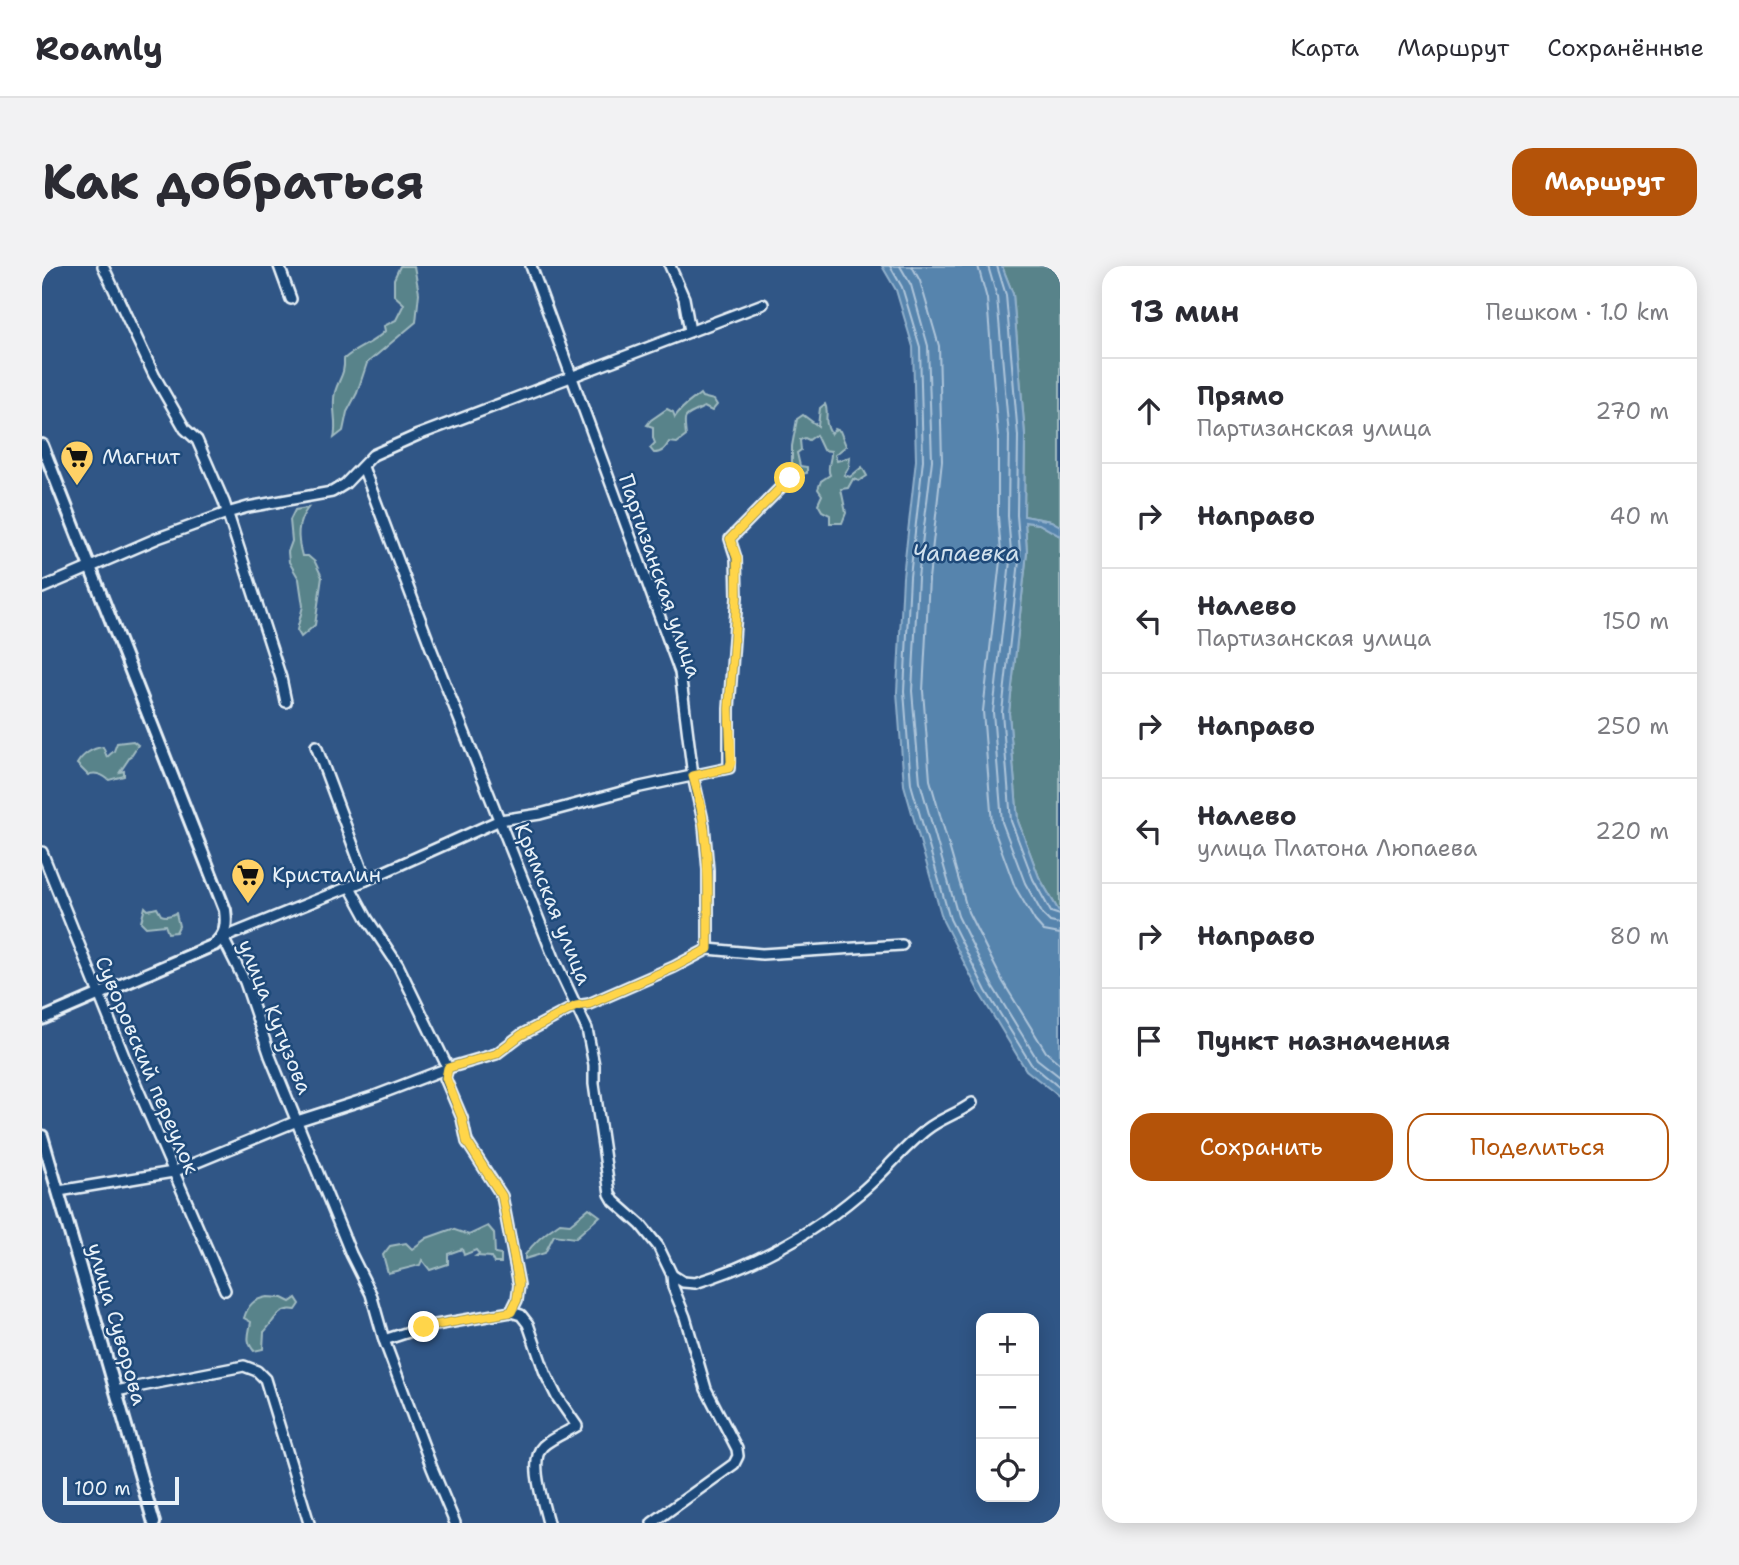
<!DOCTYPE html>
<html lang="ru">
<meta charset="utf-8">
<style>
body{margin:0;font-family:"Shantell Sans",sans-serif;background:#f2f2f3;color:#2b2b33}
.controls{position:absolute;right:21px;bottom:21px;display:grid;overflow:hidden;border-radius:14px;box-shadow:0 4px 18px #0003}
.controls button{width:63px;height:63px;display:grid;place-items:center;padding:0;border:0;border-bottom:2px solid #e1e1e2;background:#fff;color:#2b2b33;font:35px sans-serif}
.scale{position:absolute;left:21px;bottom:18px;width:116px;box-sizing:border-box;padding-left:7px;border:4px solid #e8f1f8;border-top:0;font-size:19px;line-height:24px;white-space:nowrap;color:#e8f1f8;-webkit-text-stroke:5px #1f4a7a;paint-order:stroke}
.stop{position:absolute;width:21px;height:21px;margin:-16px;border:5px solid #ffd54a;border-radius:50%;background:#fff}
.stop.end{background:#ffd54a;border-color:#fff;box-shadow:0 2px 7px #0008}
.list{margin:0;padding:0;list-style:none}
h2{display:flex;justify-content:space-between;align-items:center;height:91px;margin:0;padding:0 28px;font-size:30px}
h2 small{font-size:23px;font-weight:400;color:#7c7c81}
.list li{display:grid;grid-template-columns:46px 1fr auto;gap:21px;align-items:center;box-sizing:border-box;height:105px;padding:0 28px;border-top:2px solid #e1e1e2}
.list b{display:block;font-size:26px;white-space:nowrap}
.list p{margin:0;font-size:23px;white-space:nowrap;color:#7c7c81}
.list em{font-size:23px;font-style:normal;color:#7c7c81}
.actions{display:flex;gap:14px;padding:21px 28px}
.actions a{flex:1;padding:16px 0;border:2px solid #b45309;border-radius:21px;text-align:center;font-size:24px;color:#b45309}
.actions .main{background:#b45309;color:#fff}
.icon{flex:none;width:38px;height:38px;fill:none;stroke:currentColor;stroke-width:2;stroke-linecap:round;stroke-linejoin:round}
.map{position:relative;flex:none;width:1018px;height:1257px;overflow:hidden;border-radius:21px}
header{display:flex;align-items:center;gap:42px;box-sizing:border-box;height:98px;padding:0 35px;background:#fff;border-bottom:2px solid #e1e1e2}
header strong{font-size:33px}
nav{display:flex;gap:38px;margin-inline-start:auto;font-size:24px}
.intro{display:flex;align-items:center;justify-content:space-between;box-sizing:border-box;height:168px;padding:0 42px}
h1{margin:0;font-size:49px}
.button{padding:18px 32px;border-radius:21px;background:#b45309;color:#fff;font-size:24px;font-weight:700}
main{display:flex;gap:42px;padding:0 42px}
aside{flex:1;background:#fff;border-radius:21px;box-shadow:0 4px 18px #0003}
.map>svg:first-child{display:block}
.green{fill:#58838a;stroke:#a0bac1;stroke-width:2}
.water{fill:#5784ad;stroke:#91b0cb;stroke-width:2}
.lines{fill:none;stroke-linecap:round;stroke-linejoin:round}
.shore{stroke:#aec5da;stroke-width:2}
.minor-casing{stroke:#e8f1f8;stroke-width:14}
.tertiary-casing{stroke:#e8f1f8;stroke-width:16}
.minor{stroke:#1f4a7a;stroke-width:9}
.tertiary{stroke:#1f4a7a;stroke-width:10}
.route{stroke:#ffd54a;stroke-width:9}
.labels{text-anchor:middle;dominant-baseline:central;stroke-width:5;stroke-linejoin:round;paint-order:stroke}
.poi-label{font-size:21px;fill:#e8f1f8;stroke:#1f4a7a;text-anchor:start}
.street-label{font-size:21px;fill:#e8f1f8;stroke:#1f4a7a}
.water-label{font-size:23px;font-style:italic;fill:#d2e1ed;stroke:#1f4a7a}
</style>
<header>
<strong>Roamly</strong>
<nav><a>Карта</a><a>Маршрут</a><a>Сохранённые</a></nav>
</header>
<div class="intro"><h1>Как добраться</h1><a class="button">Маршрут</a></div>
<main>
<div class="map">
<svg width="1018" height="1257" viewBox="0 0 1018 1257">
<rect width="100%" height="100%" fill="#305686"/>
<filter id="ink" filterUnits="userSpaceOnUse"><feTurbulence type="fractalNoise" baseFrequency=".0143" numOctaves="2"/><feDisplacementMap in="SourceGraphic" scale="14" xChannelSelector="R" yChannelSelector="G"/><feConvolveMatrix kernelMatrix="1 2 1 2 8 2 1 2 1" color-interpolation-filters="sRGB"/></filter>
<g filter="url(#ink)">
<g class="green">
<path d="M358,0H372L377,27L374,56L325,97L315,127L305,146L301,165L292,172C296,156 289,142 293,126C297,112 303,109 302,93C315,81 331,78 343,65L342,60L354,54L362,38L352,29V13Z"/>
<polygon points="960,0 1018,0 1018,260 1009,255 982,250 983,169 971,28"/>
<path d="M658,128L660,131L672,134L675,139L670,145L662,141C642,152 641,146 644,170L635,177L627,176C623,183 620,187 612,187L608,182L613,177L611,172V161L605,159L609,154L625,143L631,146L633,151C640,140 648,136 658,128Z"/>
<path d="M783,138C788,147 780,153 789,168L793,163L798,165L804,180L793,189L795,195L808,191L807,201L802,209L808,211L820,201L825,210L817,215L811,213L806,222L799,223L804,247L800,257H788V249L780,245L776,238L780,229L776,223L779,215L788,209C784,201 790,194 789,185L781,184L774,169L767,174L763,172L758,174L759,184L755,187L758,200L765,201V207L753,209L750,205V180L755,153L761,149L776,160L778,142Z"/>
<path d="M266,242C254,257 255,272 260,290H266L273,296L280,311L273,359L259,371L255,364L261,340L257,313L247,296L246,286L250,275L248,254L253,244Z"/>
<polygon points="983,256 997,258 1018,270 1018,647 997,611 976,555 967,447 985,286"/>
<path d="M91,475L96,479L78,506L82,505V510L67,514C61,509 54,505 46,509L35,498C40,489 50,482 61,481L65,491L72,485L75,477Z"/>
<path d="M103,641L106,644L115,642L119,649C125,651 129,650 134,647L137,660L134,666L126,667L123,659L104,661L99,656Z"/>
<path d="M547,942L558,950L533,972L512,969L503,987L483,993V989C492,976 504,966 518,957L528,958Z"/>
<polygon points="446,960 452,967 453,988 459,989 459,997 452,997 449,991 434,990 437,988 434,984 422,989 420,983 406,988 406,998 388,1004 380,994 378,999 346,1007 341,989 348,980 364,977 370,983 385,972 410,963 427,969"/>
<path d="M225,1031L240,1032L248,1036L254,1032L258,1038L254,1044C236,1040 232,1056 222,1066L221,1083L212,1085C203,1074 207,1069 209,1056L202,1052C206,1039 212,1033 225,1031Z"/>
</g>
<polygon class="water" points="840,0 960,0 971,28 983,169 982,250 1009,255 1018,260 1018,270 997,258 983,256 985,286 967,447 976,555 997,611 1018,647 1018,831 984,804 938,728 901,655 862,519 855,426 861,311 874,194 871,81 854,24"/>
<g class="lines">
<g class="shore">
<polyline points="848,0 860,21 878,81 881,194 868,311 862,425 869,518 908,653 944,725 989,798 1018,822"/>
<polyline points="858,0 869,19 886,80 890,194 876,312 870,425 878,516 916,650 951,721 995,793 1018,811"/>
<polyline points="870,0 878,15 897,80 900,195 887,313 881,425 888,514 926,646 961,716 1004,786 1018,798"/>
<polyline points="936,0 945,33 956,171 956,250 959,286 941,445 950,558 973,621 993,655 1002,665 1018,668"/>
<polyline points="946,0 955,31 967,170 966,250 969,286 951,446 960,556 983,617 1001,649 1008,656 1018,658"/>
<polyline points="955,0 964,29 976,170 975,249 978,286 960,446 969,555 991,613 1009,646 1018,649"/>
</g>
<g class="minor-casing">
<g id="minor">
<polyline points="61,0 112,109 143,163 155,174 182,236 239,412 244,436"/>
<polyline points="237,0 249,33"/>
<polyline points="489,0 638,406 651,510 662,559 666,604 666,683"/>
<polyline points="628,0 642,32 648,65"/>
<polyline points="321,201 389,382 514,697 545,763 552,799 552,818 568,928 572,935 599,959 616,980 630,1009 631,1021 643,1051 664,1123 695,1183 696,1190 692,1198 610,1257"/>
<polyline points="0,322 116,272 185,247 206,241 290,226 303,218 331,189 376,169 721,38"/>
<polyline points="274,480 324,614"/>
<polyline points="0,586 86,800 183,1024"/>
<path d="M308,621L326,654L356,699L406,802L403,812L420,852L425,876L460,930L477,1019L475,1034L469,1046L479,1049L486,1058L503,1107L515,1131L535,1160C525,1166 510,1172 501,1180C486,1194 502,1239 506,1257"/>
<polyline points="17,925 131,906 255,855 330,831 406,802 454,788 479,769 534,740 547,738 632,701 666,683 720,688 860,679"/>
<path d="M630,1009L641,1016L653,1017C712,999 770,968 818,927C841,908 860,883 884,864C899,852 916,848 930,837"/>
<polyline points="342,1074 382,1061 469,1046"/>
<polyline points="74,1125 202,1100 215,1105 223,1113 267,1257"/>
<polyline points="413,1257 390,1202 342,1074 329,1028 309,988 228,790 203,716 181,672 324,614 458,554 498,548 598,521 687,502 687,443 695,331 694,292 688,273 748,212"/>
</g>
</g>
<g class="tertiary-casing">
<g id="tertiary">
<path d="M0,179L183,644C185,659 184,669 172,679L0,753"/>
<polyline points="0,870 112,1257"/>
</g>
</g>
<use href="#minor" class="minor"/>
<use href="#tertiary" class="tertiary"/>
</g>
</g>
<g class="lines" filter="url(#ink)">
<path class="route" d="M382,1061L469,1046L475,1034L477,1018L460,930L425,876L420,852L404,812L406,802L454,788L479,769L534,740L547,738L632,701L666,683C666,626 669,566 651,510L687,502L689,496L687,443L695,331V292L688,273L748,212"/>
</g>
<defs>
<g id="supermarket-pin" transform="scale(1.75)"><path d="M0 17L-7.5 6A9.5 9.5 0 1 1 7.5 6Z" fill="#ffd166" stroke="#1f4a7a"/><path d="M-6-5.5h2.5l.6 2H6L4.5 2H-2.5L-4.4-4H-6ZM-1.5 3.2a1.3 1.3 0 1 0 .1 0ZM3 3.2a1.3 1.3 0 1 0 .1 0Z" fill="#111"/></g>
</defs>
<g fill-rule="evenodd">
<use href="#supermarket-pin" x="35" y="191"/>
<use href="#supermarket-pin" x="206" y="609"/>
</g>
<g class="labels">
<g class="poi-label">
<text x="60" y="191">Магнит</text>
<text x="230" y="609">Кристалин</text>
</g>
<g class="street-label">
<text transform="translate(618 310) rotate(71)">Партизанская улица</text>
<text transform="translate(511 638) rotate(68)">Крымская улица</text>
<text transform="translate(233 751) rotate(68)">улица Кутузова</text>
<text transform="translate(105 799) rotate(67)">Суворовский переулок</text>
<text transform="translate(75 1058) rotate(74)">улица Суворова</text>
</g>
<g class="water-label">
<text x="924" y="287">Чапаевка</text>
</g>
</g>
</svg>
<div class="controls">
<button>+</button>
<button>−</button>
<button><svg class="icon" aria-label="locate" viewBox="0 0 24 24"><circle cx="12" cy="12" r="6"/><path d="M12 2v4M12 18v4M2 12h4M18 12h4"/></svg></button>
</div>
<div class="scale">100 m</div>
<div class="stop" style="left:748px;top:212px"></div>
<div class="stop end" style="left:382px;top:1061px"></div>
</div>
<aside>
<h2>13 мин<small>Пешком · 1.0 km</small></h2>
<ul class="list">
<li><svg class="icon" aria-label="ahead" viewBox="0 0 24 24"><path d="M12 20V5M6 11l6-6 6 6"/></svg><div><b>Прямо</b><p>Партизанская улица</p></div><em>270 m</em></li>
<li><svg class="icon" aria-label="right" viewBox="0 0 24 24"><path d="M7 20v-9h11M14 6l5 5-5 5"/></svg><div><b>Направо</b></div><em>40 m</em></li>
<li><svg class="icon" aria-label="left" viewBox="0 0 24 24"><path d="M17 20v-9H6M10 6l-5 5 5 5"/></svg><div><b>Налево</b><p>Партизанская улица</p></div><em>150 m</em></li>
<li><svg class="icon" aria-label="right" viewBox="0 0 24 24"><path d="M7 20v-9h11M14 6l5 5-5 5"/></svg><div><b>Направо</b></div><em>250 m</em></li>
<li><svg class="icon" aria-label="left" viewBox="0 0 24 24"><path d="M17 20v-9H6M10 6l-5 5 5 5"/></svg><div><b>Налево</b><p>улица Платона Люпаева</p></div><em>220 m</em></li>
<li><svg class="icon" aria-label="right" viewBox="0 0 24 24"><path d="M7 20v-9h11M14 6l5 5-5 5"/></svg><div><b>Направо</b></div><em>80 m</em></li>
<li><svg class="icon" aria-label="arrive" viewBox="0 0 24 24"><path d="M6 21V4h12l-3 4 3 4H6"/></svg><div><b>Пункт назначения</b></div></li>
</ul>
<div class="actions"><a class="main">Сохранить</a><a>Поделиться</a></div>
</aside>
</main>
